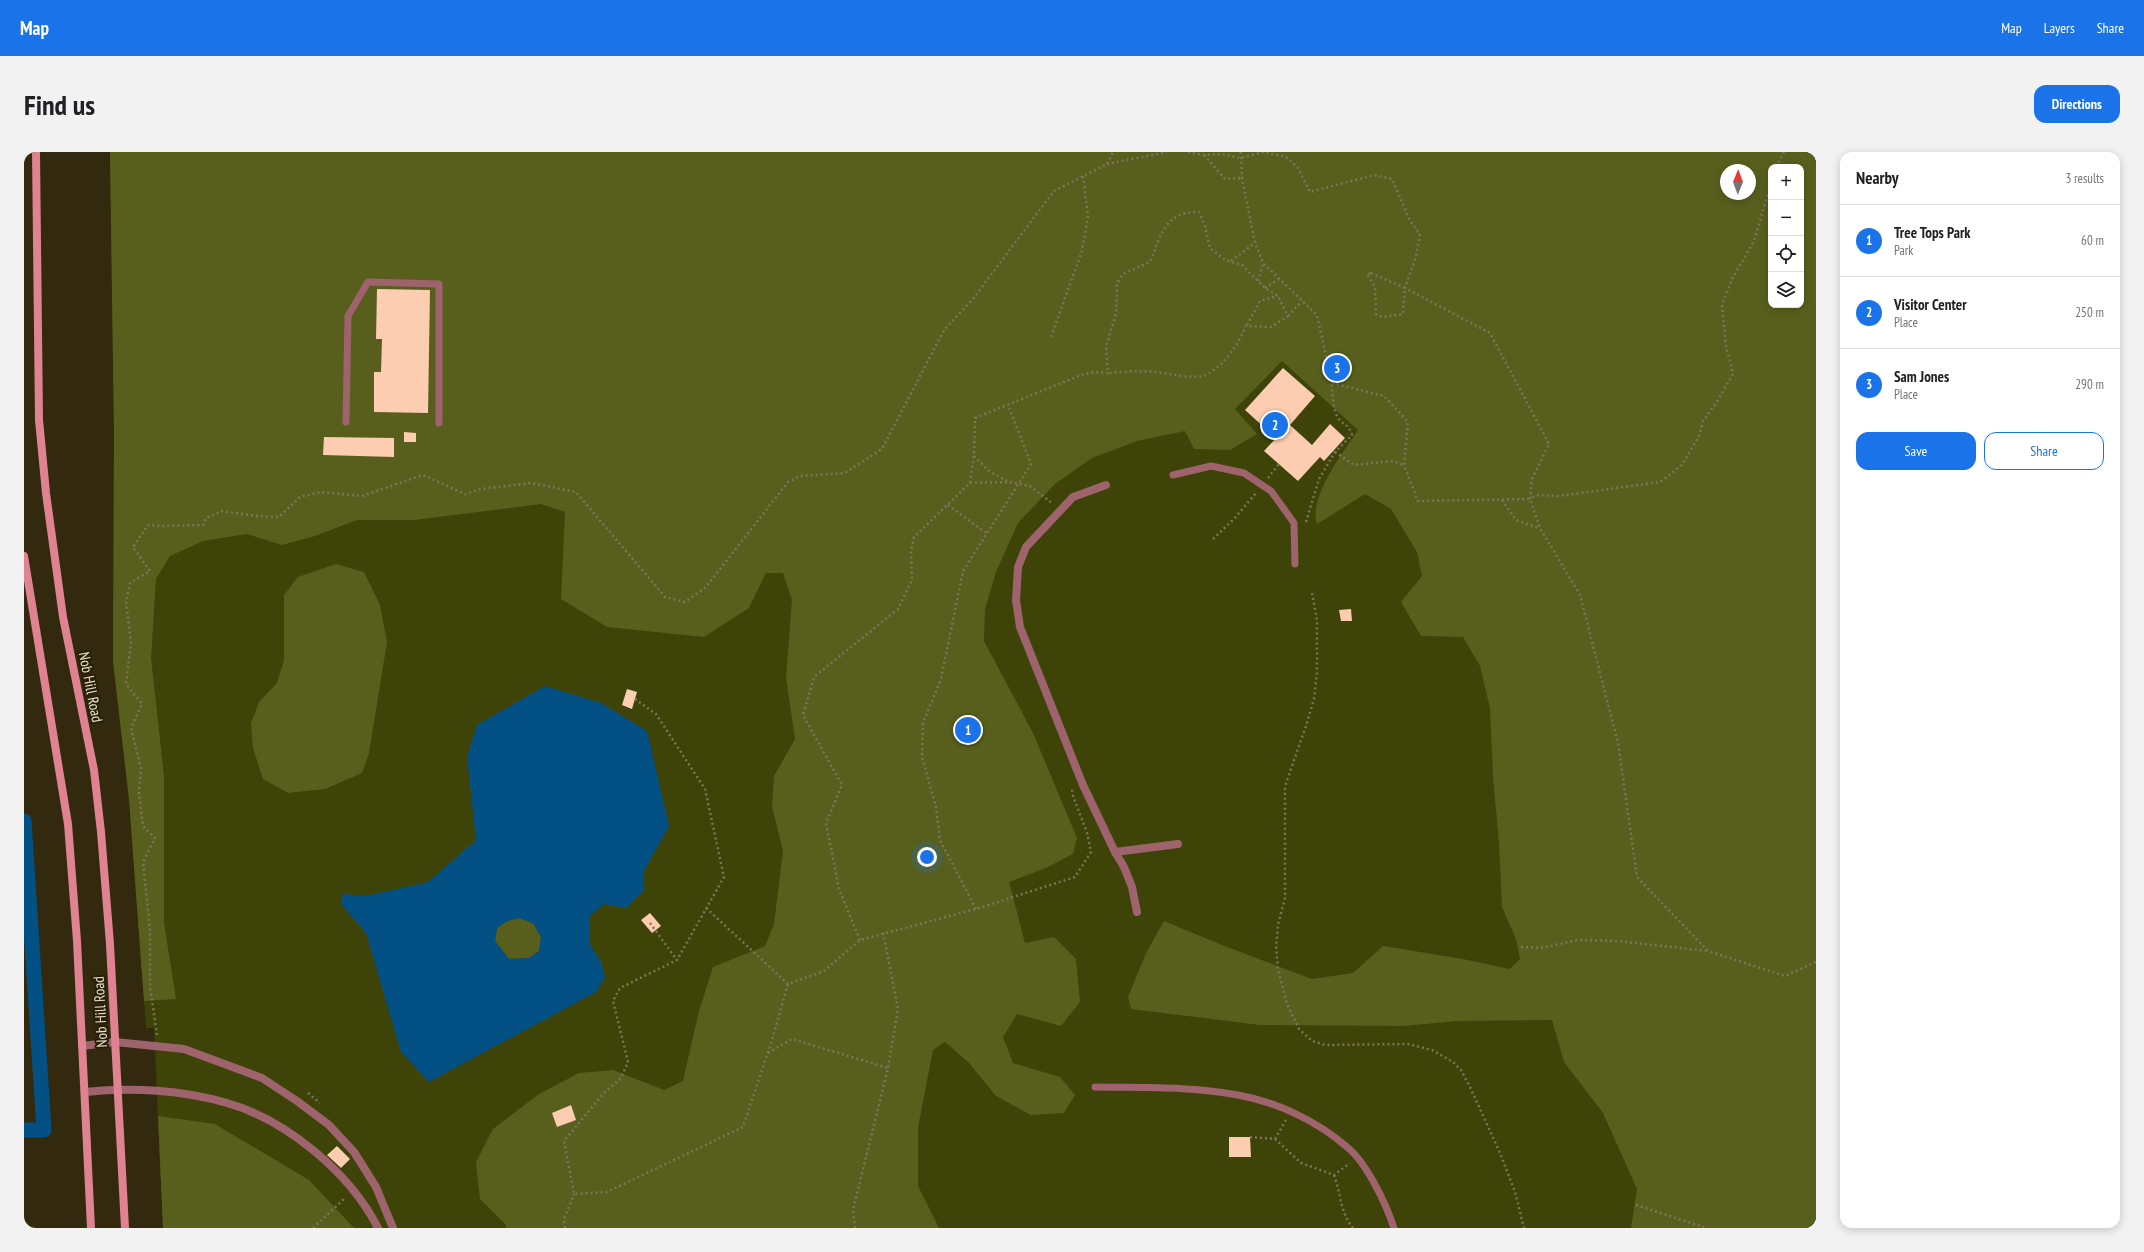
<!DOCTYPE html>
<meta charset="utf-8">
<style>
body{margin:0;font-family:"PT Sans Narrow",sans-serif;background:#f2f2f2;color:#202124}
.controls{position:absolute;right:12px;top:12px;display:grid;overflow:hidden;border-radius:8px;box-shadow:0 2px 10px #0003}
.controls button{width:36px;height:36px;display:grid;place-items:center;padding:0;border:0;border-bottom:1px solid #e0e0e0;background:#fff;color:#202124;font:20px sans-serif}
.compass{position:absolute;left:1696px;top:12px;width:36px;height:36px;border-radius:50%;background:#fff;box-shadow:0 2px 10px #0003;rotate:1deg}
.you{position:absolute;left:903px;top:705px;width:14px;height:14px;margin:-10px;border:3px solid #fff;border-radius:50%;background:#1a73e8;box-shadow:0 0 0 6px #1a73e833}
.badge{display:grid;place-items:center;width:26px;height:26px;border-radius:50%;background:#1a73e8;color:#fff;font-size:13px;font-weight:700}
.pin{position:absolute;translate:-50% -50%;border:2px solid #fff;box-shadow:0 1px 4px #0006}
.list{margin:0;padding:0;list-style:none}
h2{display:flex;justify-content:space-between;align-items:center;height:52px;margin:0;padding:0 16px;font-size:17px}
h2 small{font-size:13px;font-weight:400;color:#757577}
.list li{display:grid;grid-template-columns:26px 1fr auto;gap:12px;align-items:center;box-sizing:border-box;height:72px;padding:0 16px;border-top:1px solid #e0e0e0}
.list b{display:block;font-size:15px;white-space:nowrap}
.list p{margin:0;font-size:13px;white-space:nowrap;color:#757577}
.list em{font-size:13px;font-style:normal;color:#757577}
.actions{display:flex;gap:8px;padding:12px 16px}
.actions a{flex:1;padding:9px 0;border:1px solid #1a73e8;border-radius:12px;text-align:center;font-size:14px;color:#1a73e8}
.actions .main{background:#1a73e8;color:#fff}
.icon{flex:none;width:22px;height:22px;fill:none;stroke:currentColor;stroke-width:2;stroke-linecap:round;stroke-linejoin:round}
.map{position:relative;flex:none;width:1792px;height:1076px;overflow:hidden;border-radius:12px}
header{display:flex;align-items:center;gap:24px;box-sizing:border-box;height:56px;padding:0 20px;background:#1a73e8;color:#fff}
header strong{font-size:19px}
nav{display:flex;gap:22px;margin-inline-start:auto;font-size:14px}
.intro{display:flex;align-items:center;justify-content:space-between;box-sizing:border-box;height:96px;padding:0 24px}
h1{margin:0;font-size:28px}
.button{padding:10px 18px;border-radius:12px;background:#1a73e8;color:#fff;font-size:14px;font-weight:700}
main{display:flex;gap:24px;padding:0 24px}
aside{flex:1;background:#fff;border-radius:12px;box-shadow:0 2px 10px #0003}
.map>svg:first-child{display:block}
.green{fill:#3e4307;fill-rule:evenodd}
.forest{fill:#585f1d;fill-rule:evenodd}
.water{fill:#035085;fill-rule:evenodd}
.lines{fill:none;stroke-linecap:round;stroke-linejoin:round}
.canal{stroke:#035085;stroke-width:15}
.building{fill:#fccdb1}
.path{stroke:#7c745d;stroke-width:2.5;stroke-dasharray:2 3;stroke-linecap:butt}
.service{stroke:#9e636c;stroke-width:7}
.minor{stroke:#9e636c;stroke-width:8}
.secondary{stroke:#df8292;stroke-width:8}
.labels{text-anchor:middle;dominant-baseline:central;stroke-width:4;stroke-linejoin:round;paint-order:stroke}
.street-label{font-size:15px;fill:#e7e1d1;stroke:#291f04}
</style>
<header>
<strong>Map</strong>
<nav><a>Map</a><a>Layers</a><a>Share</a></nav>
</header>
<div class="intro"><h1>Find us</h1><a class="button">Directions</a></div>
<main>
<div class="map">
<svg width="1792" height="1076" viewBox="0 0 1792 1076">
<rect width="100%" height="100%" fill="#33290e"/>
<path class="green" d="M86,0H1792V1076H139L130,876H122L105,647L89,509L90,281ZM1747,15H1777V153H1747ZM1702,18H1726V42H1702Z"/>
<g class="forest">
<path d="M86,0H1792V1076H1607L1613,1037L1579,961L1540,910L1528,868L1433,869L1380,874L1236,873L1107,857L1104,845L1122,801L1140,769L1198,793L1288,827L1329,821L1359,794L1439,807L1486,817L1496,807L1492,787L1478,755L1475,691L1469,624L1466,556L1456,514L1439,485L1397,484L1377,450L1398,424L1393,400L1367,357L1341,342L1293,372C1284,346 1320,299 1334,278L1258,209L1211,257L1233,282L1206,298L1170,297L1161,279L1113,289L1068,306L1031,332L994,371L972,420L961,457L960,489L1009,581L1053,686L1049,702L1022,716L985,730L1001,791L1030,785L1052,807L1056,850L1037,874L993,862L979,885L989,911L1036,925L1051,943L1040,961L1007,963L972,944L945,911L921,890L909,898L894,975V1034L915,1076H482V1073L456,1047L452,1010L469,977L515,942L555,921L589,918L640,938L659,929L675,859L689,815L741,794L750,772L759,699L748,654L750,624L771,587L762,526L768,448L759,421H742L725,456L680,485L583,475L537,447L541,360L517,352L391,368H333L291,384L258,393L223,382L179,389L146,404L132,427L127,506L140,624V771L152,847L120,849L105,647L89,509L90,281ZM1747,15H1777V153H1747ZM1702,18H1726V42H1702Z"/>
<polygon points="312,412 340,420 356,453 363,490 345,601 338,621 301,637 264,641 239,627 229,596 227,571 235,550 253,531 260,508 260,443 274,425"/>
<polygon points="495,766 509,771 517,785 515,799 505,806 485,807 471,789 473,776 483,769"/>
<polygon points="134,964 191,972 285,1028 330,1076 139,1076"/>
</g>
<path class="water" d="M521,534L577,551L623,579L645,674L620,719V738L602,756L580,752L565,765V791L577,810L581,825L572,840L405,930L377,900L342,781L317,752L319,742L342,744L404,730L452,688L443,605L453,573ZM495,766L509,771L517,785L515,799L505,806L485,807L471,789L473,776L483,769Z"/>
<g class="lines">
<polyline class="canal" points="0,669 20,978 0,978"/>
</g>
<g class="building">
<polygon points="353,137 406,138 404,261 350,260 350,220 357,220 358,187 352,187"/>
<polygon points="1259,216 1291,244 1266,273 1288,293 1306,272 1321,286 1300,309 1296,305 1274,329 1240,299 1252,286 1221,258"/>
<polygon points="380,280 392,281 392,290 380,290"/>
<polygon points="300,285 370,286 370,305 299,303"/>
<polygon points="1327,457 1328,469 1317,469 1315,458"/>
<polygon points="603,537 613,540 608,557 598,553"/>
<polygon points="626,761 637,774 628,781 617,768"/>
<polygon points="547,953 552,968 533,975 528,961"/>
<polygon points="1205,985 1226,985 1227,1005 1205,1005"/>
<polygon points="313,994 326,1007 317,1016 303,1003"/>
</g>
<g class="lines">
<g class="path">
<polyline points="1164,0 1180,3 1198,2 1216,6 1240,0 1262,5 1274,16 1286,40 1350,23 1368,27 1386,69 1396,82 1392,105 1381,136 1466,181 1525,292 1508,327 1506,347 1512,343 1535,344 1636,330 1658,313 1675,284 1679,269 1694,248 1709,222 1702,194 1698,153 1708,127 1730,89 1747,31"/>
<path d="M1217,0L1218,26L1231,91L1239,111L1293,163L1308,231C1307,238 1310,260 1314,266C1320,274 1324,271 1328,283L1311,300L1295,327L1281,373"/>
<polyline points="1180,3 1201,27 1218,26"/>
<polyline points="1083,12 1143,0"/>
<polyline points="1752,15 1760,0"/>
<polyline points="1207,109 1231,91"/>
<polygon points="1347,121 1381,136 1379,162 1358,165 1352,162 1351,135 1343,122"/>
<polyline points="1234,129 1239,111"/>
<polyline points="1241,136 1255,127"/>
<polyline points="1264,164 1278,149"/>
<polyline points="1223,173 1236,149 1254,144"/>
<polyline points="1027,185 1058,99 1064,64 1059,24"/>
<polyline points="1308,231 1360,244 1384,270 1380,313 1394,349 1506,347 1516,376 1556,443 1594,591 1613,725 1684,799 1761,824 1792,810"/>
<polyline points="1311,300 1330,313 1369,309 1380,313"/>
<polyline points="950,304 965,319 985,330 1006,334 1029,352"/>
<polyline points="1244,326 1255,312"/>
<polyline points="946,331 984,330"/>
<polyline points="1478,348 1492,368 1515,376"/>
<polyline points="924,353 962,381"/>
<polyline points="1189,387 1210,367 1232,341"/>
<polyline points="1288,441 1293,468 1293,520 1290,547 1282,574 1261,634 1261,746 1254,773 1252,794 1254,817 1263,852 1275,877 1288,889 1301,893 1384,892 1408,898 1429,910 1437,918 1446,935 1476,1001 1491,1040 1500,1076"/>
<polyline points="611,547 632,562 681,637 700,725 653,808 596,836 589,849 604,910 597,926 580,941 540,989 550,1042 583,1040 719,975 748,888 764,832 800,819 836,788 952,757 1051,725 1067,700 1063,681 1049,644 1048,637"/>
<polyline points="682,756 764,832"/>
<polyline points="952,757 916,688 912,655 898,605 899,571 917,527 939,419 1007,312 984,253"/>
<polyline points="626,771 653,808"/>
<path d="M836,788L815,737L802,671L818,633L779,563L790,525L874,457L888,428L887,399L890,385L946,331L950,303L951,266L1057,223L1070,220L1084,221L1082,194L1092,162L1093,131L1099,122L1126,110C1137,84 1140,59 1175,60L1181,74L1186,96L1201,108L1218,113L1241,136L1254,144L1264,164L1247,175L1222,174C1215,191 1200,214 1182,223C1170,228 1143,221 1130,220C1115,218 1099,220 1084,221"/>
<polyline points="1497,795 1517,796 1554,788 1593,789 1684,799"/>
<polyline points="133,883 126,834 126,778 119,710 131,686 119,674 115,641 117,616 107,576 118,552 102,532 107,491 102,449 106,431 126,419 109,395 124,373 137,374 179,373 182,366 198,359 232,364 255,365 276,345 296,340 338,344 399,323 441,342 457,337 507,331 552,340 641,445 661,450 682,435 764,330 776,324 821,321 858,297 920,178 949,147 1030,39 1083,12 1089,0"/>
<polyline points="744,901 768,887 864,916"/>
<polyline points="284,941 296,951"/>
<polyline points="1226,985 1251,987 1277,1011 1310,1023 1326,1011"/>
<polyline points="1251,987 1262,968"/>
<path d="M1310,1023C1317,1041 1316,1061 1329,1076"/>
<polyline points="1612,1053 1682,1076"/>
<polyline points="289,1076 321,1046"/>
<polyline points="541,1076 540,1067 550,1042"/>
<polyline points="831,1076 829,1058 864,916 874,857 859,780"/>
</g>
<g class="service">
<polyline points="322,270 324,164 344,130 415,132 415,271"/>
<polyline points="1149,323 1187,314 1220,321 1247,339 1270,371 1271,412"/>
<path d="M1071,935C1118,936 1168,934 1214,943C1253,950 1293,969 1323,995C1343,1011 1362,1052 1370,1076"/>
</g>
<g class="minor">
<polyline points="1082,333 1049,345 1002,395 994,415 992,448 996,475 1059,633 1091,700 1100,715 1108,735 1113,760"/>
<polyline points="1091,700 1154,692"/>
<polyline points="58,894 91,890 160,897 238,926 273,949 305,973 330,1000 352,1035 369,1076"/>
<path d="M61,940C107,935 159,938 203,951C263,968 326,1021 354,1076"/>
</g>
<g class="secondary">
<polyline points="12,0 15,268 22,341 39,465 70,618 77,680 86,792 101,1076"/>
<polyline points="0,404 44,672 53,789 67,1076"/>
</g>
</g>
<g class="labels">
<g class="street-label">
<text transform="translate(67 535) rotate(79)">Nob Hill Road</text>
<text transform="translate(76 860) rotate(-93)">Nob Hill Road</text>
</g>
</g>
</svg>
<div class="controls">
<button>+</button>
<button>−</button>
<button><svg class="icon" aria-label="locate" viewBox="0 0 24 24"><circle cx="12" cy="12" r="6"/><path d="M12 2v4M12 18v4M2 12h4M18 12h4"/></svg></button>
<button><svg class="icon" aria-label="layers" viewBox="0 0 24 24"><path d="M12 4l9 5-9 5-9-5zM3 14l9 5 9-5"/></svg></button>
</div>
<svg class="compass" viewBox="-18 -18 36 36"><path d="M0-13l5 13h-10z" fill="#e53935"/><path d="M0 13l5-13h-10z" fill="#757577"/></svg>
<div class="you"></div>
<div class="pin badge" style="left:944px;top:578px">1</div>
<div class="pin badge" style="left:1251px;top:273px">2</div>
<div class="pin badge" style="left:1313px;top:216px">3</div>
</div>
<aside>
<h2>Nearby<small>3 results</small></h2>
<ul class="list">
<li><span class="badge">1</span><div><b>Tree Tops Park</b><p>Park</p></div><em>60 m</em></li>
<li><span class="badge">2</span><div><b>Visitor Center</b><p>Place</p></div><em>250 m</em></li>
<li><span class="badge">3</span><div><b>Sam Jones</b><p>Place</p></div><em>290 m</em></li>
</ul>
<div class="actions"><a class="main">Save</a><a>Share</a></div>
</aside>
</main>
